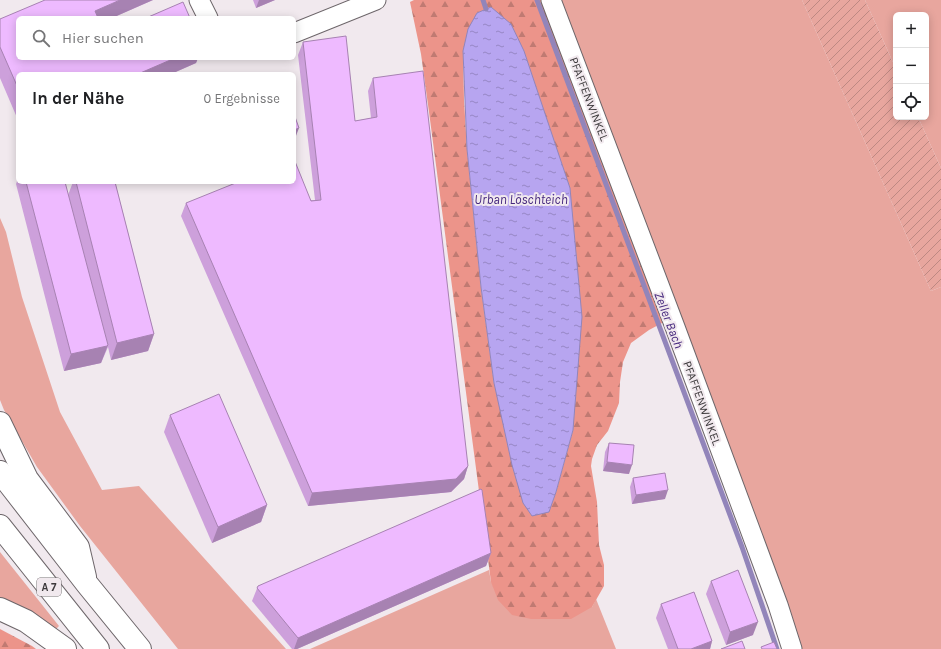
<!DOCTYPE html>
<html lang="de">
<meta charset="utf-8">
<style>
body{margin:0;font-family:Karla,sans-serif;background:#f6f6f6;color:#202124}
.controls{position:absolute;right:12px;top:12px;display:grid;overflow:hidden;border-radius:6px;box-shadow:0 2px 10px #0003}
.controls button{width:36px;height:36px;display:grid;place-items:center;padding:0;border:0;border-bottom:1px solid #e0e0e0;background:#fff;color:#202124;font:20px sans-serif}
.list{margin:0;padding:0;list-style:none}
h2{display:flex;justify-content:space-between;align-items:center;height:52px;margin:0;padding:0 16px;font-size:17px}
h2 small{font-size:13px;font-weight:400;color:#757577}
.icon{flex:none;width:22px;height:22px;fill:none;stroke:currentColor;stroke-width:2;stroke-linecap:round;stroke-linejoin:round}
.map{position:relative;flex:none;width:941px;height:649px;overflow:hidden}
.search{position:absolute;background:#fff;box-shadow:0 2px 10px #0003;left:16px;top:16px;width:280px;height:44px;display:flex;align-items:center;gap:10px;box-sizing:border-box;padding:0 14px;border-radius:6px;color:#757577;font-size:15px}
.panel{position:absolute;background:#fff;box-shadow:0 2px 10px #0003;left:16px;top:72px;width:280px;height:112px;border-radius:6px}
.map>svg:first-child{display:block}
.grass{fill:#e8a69e}
.forest{fill:url(#forest-firs);fill-rule:evenodd}
.garden{fill:url(#garden-furrows)}
.water{fill:url(#water-ripples);stroke:#9285ba}
.lines{fill:none;stroke-linecap:round;stroke-linejoin:round}
.stream{stroke:#9285ba;stroke-width:5}
.minor-casing{stroke:#6d666a;stroke-width:21}
.motorway-casing{stroke:#6d666a;stroke-width:24}
.minor{stroke:#fff;stroke-width:19}
.motorway{stroke:#fff;stroke-width:22}
.wall{fill:#cda0db}
.shaded-wall{fill:#a782b2}
.building{fill:#eebaff;stroke:#a782b2}
.labels{text-anchor:middle;dominant-baseline:central;stroke-width:4;stroke-linejoin:round;paint-order:stroke}
.shield{fill:#f1e9ee;stroke:#736e71;stroke-width:1}
.shield-label{font-size:11px;font-weight:bold;fill:#3d3a3c}
.street-label{font-size:12px;fill:#3d3a3c;stroke:#f1e9ee}
.water-label{font-size:13px;font-style:italic;fill:#45277d;stroke:#f1e9ee}
</style>
<div class="map">
<svg width="941" height="649" viewBox="0 0 941 649">
<defs>
<pattern id="forest-firs" width="22" height="20" patternUnits="userSpaceOnUse"><rect width="22" height="20" fill="#ec948a"/><path d="M5 1l3.5 6h-7zM16 11l3.5 6h-7z" fill="#c07a72"/></pattern>
<pattern id="garden-furrows" width="10" height="10" patternUnits="userSpaceOnUse"><rect width="10" height="10" fill="#e8a69e"/><path d="M-1 1l2-2M0 10L10 0M9 11l2-2" fill="none" stroke="#bd8882"/></pattern>
<pattern id="water-ripples" width="26" height="14" patternUnits="userSpaceOnUse"><rect width="26" height="14" fill="#b7a5f0"/><path d="M2 4q2-2 4 0t4 0M15 11q2-2 4 0t4 0" fill="none" stroke="#9687c4"/></pattern>
</defs>
<rect width="100%" height="100%" fill="#f1e9ee"/>
<g class="grass">
<polygon points="561,0 802,0 931,291 941,287 941,649 802,649"/>
<polygon points="865,0 941,0 941,168 918,117 926,117 926,15 896,15 896,69"/>
<polygon points="0,218 6,232 22,297 60,412 102,490 139,486 286,649 178,649 80,526 37,467 4,410 0,400"/>
<polygon points="0,552 59,626 56,629 43,620 0,599"/>
<polygon points="489,570 491,582 592,607 596,599 616,649 310,649"/>
</g>
<g class="forest">
<path d="M414,0H541L664,322L649,330L631,343L623,362L620,382L619,403L608,431L597,445L592,459L591,466L597,502L599,545L604,565V586L592,607L571,619H531L512,615L498,600L491,582L429,112L421,54L410,2ZM491,8L573,430L556,492L549,511L494,383L481,287L467,149L464,100L463,51L477,13Z"/>
<polygon points="0,629 32,646 36,649 0,649"/>
</g>
<polygon class="garden" points="802,0 865,0 896,69 896,117 918,117 941,168 941,287 931,291"/>
<polygon class="water" points="491,7 511,24 524,51 570,188 582,317 573,430 556,492 549,512 532,516 523,503 512,465 494,383 481,287 467,149 463,51 468,29 477,13"/>
<g class="lines">
<g class="stream">
<polyline points="483,0 486,9"/>
<polyline points="537,0 742,547 777,649"/>
</g>
<g class="minor-casing">
<g id="minor">
<polyline points="199,0 208,18"/>
<polyline points="551,0 675,327 778,605 792,649"/>
<polyline points="294,33 376,0"/>
</g>
</g>
<g class="motorway-casing">
<g id="motorway">
<polyline points="0,423 27,479 78,547 85,577"/>
<polyline points="0,472 87,584 140,649"/>
<polyline points="0,526 98,649"/>
<polyline points="0,609 26,621 65,649"/>
</g>
</g>
<use href="#minor" class="minor"/>
<use href="#motorway" class="motorway"/>
</g>
<g class="wall">
<polygon points="153,0 112,18 18,18 18,58 198,58 196,63 171,74 18,74 18,120 0,78 0,19"/>
<polygon points="253,0 275,0 256,8"/>
<polygon points="303,42 355,121 371,118 368,91 373,78 468,466 464,479 451,492 308,506 181,216 186,203 315,200 298,55"/>
<polygon points="18,179 18,182 65,182 68,195 73,182 115,182 154,334 148,351 111,360 108,347 101,363 64,371 16,184"/>
<polygon points="170,415 267,505 261,522 212,543 164,432"/>
<polygon points="609,443 629,474 603,471 605,452"/>
<polygon points="633,478 665,499 632,504 630,487"/>
<polygon points="491,553 486,566 297,649 292,649 252,601 258,586"/>
<polygon points="711,581 753,635 726,645 706,594"/>
<polygon points="661,604 712,641 710,649 668,649 656,618"/>
</g>
<g class="shaded-wall">
<polygon points="120,0 153,0 112,18 92,18 95,11"/>
<polygon points="259,0 275,0 256,8"/>
<polygon points="175,58 198,58 196,63 171,74 138,74"/>
<polygon points="299,128 294,141 294,130"/>
<polygon points="154,334 148,351 111,360 117,343"/>
<polygon points="108,345 101,363 64,371 71,354"/>
<polygon points="607,462 632,465 629,474 603,471"/>
<polygon points="468,466 464,479 451,492 308,506 312,493"/>
<polygon points="668,490 665,499 632,504 636,495"/>
<polygon points="267,505 261,522 212,543 218,527"/>
<polygon points="491,553 486,566 297,649 294,649 298,638"/>
<polygon points="758,622 753,635 726,645 730,632"/>
<polygon points="712,641 710,649 691,649"/>
</g>
<g class="building">
<polygon points="45,0 120,0 95,11 98,18 18,18 18,58 175,58 138,74 18,74 18,88 0,47 0,19"/>
<polygon points="183,2 190,18 146,18"/>
<polygon points="346,36 355,121 377,117 373,78 423,71 468,466 456,479 312,493 186,203 238,182 294,182 294,159 311,201 321,200 303,42"/>
<polygon points="294,114 299,128 294,130"/>
<polygon points="26,182 65,182 108,345 107,346 71,354"/>
<polygon points="76,182 115,182 154,334 117,343"/>
<polygon points="219,394 267,505 218,527 170,415"/>
<polygon points="609,443 634,445 632,465 607,462"/>
<polygon points="665,473 668,490 636,495 633,478"/>
<polygon points="481,489 482,490 491,553 298,638 257,588 258,586"/>
<polygon points="738,570 758,622 730,632 711,581"/>
<polygon points="694,592 712,641 691,649 678,649 661,604"/>
<polygon points="742,641 745,649 721,649"/>
<polygon points="774,642 777,649 762,649 761,647"/>
</g>
<g class="labels">
<rect class="shield" x="37" y="578" width="24" height="18" rx="3"/>
<g class="shield-label">
<text x="49" y="587">A 7</text>
</g>
<g class="street-label">
<text transform="translate(589 99) rotate(69)">PFAFFENWINKEL</text>
<text transform="translate(702 403) rotate(70)">PFAFFENWINKEL</text>
</g>
<g class="water-label">
<text x="521" y="199">Urban Löschteich</text>
<text transform="translate(669 320) rotate(69)">Zeller Bach</text>
</g>
</g>
</svg>
<div class="controls">
<button>+</button>
<button>−</button>
<button><svg class="icon" aria-label="locate" viewBox="0 0 24 24"><circle cx="12" cy="12" r="6"/><path d="M12 2v4M12 18v4M2 12h4M18 12h4"/></svg></button>
</div>
<div class="search"><svg class="icon" aria-label="search" viewBox="0 0 24 24"><circle cx="10" cy="10" r="6"/><path d="M15 15l6 6"/></svg>Hier suchen</div>
<section class="panel">
<h2>In der Nähe<small>0 Ergebnisse</small></h2>
<ul class="list">
</ul>
</section>
</div>
